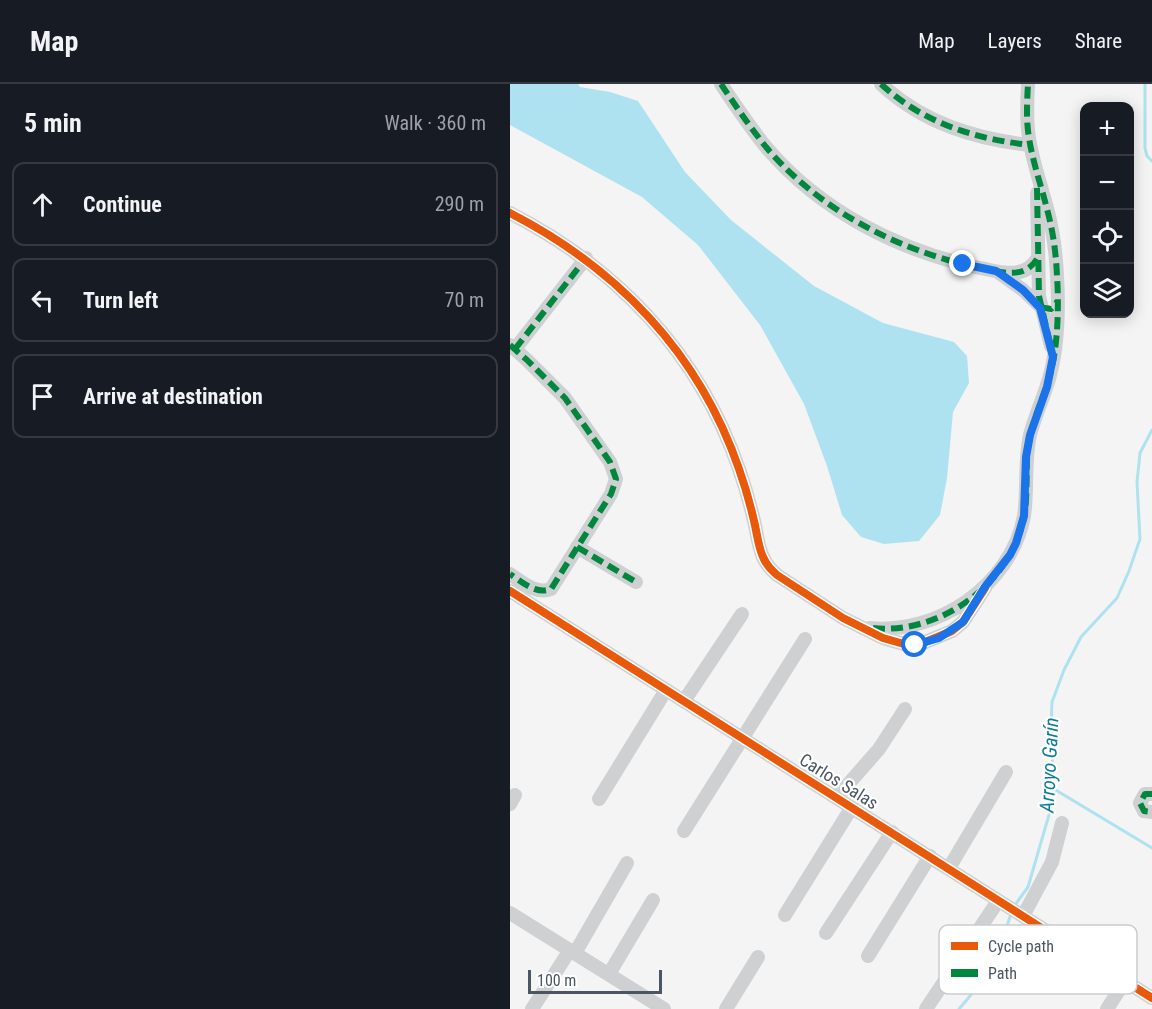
<!DOCTYPE html>
<meta charset="utf-8">
<style>
body{margin:0;font-family:"Roboto Condensed",sans-serif;background:#20242c;color:#f1f3f6}
.controls{position:absolute;right:18px;top:18px;display:grid;overflow:hidden;border-radius:12px;box-shadow:0 3px 15px #0003}
.controls button{width:54px;height:54px;display:grid;place-items:center;padding:0;border:0;border-bottom:2px solid #363941;background:#171b24;color:#f1f3f6;font:30px sans-serif}
.scale{position:absolute;left:18px;bottom:15px;width:134px;box-sizing:border-box;padding-left:6px;border:3px solid #4a5661;border-top:0;font-size:16px;line-height:21px;white-space:nowrap;color:#4a5661;-webkit-text-stroke:4px #fff;paint-order:stroke}
.stop{position:absolute;width:18px;height:18px;margin:-14px;border:4px solid #1a73e8;border-radius:50%;background:#fff}
.stop.end{background:#1a73e8;border-color:#fff;box-shadow:0 2px 6px #0008}
.list{margin:0;padding:0;list-style:none}
h2{display:flex;justify-content:space-between;align-items:center;height:78px;margin:0;padding:0 24px;font-size:26px}
h2 small{font-size:20px;font-weight:400;color:#9ea1a6}
.list li{display:grid;grid-template-columns:39px 1fr auto;gap:18px;align-items:center;box-sizing:border-box;height:84px;margin:0 12px 12px;padding:0 12px;border:2px solid #363941;border-radius:12px}
.list b{display:block;font-size:22px;white-space:nowrap}
.list em{font-size:20px;font-style:normal;color:#9ea1a6}
.icon{flex:none;width:33px;height:33px;fill:none;stroke:currentColor;stroke-width:2;stroke-linecap:round;stroke-linejoin:round}
.map{position:relative;flex:none;width:642px;height:925px;overflow:hidden}
header{display:flex;align-items:center;gap:36px;box-sizing:border-box;height:84px;padding:0 30px;background:#171b24;border-bottom:2px solid #363941}
header strong{font-size:28px}
nav{display:flex;gap:33px;margin-inline-start:auto;font-size:21px}
main{display:flex}
aside{flex:1;background:#171b24}
.map>svg:first-child{display:block}
.water{fill:#aee2f0}
.lines{fill:none;stroke-linecap:round;stroke-linejoin:round}
.stream{stroke:#aee2f0;stroke-width:3}
.minor{stroke:#ced0d2;stroke-width:14}
.quiet{stroke:#00873e;stroke-width:6;stroke-dasharray:12 6;stroke-linecap:butt}
.cycleway-casing{stroke:#fff;stroke-width:11}
.cycleway{stroke:#e8590c;stroke-width:8}
.route{stroke:#1a73e8;stroke-width:8}
.labels{text-anchor:middle;dominant-baseline:central;stroke-width:4.5;stroke-linejoin:round;paint-order:stroke}
.street-label{font-size:18px;fill:#4a5661;stroke:#fff}
.water-label{font-size:20px;font-style:italic;fill:#0c7c9b;stroke:#fff}
.key{fill:#fff;stroke:#c9ccd0;stroke-width:1.5}
.key-label{font-size:16px;fill:#4a5661}
</style>
<header>
<strong>Map</strong>
<nav><a>Map</a><a>Layers</a><a>Share</a></nav>
</header>
<main>
<aside>
<h2>5 min<small>Walk · 360 m</small></h2>
<ul class="list">
<li><svg class="icon" aria-label="ahead" viewBox="0 0 24 24"><path d="M12 20V5M6 11l6-6 6 6"/></svg><div><b>Continue</b></div><em>290 m</em></li>
<li><svg class="icon" aria-label="left" viewBox="0 0 24 24"><path d="M17 20v-9H6M10 6l-5 5 5 5"/></svg><div><b>Turn left</b></div><em>70 m</em></li>
<li><svg class="icon" aria-label="arrive" viewBox="0 0 24 24"><path d="M6 21V4h12l-3 4 3 4H6"/></svg><div><b>Arrive at destination</b></div></li>
</ul>
</aside>
<div class="map">
<svg width="642" height="925" viewBox="0 0 642 925">
<rect width="100%" height="100%" fill="#f4f4f4"/>
<polygon class="water" points="0,0 68,0 70,3 100,8 128,17 175,88 221,136 304,202 373,239 444,258 457,272 459,299 443,328 437,394 430,431 409,457 374,460 351,453 332,431 317,382 294,320 250,241 188,161 132,113 0,41"/>
<g class="lines">
<g class="stream">
<polyline points="635,0 635,64 637,72 642,77"/>
<polyline points="538,698 544,705 642,764"/>
<polyline points="505,821 518,803 541,724 536,704 543,674 541,643 542,618 554,586 571,553 607,514 619,487 630,455 627,398 630,369 642,346"/>
<path d="M449,925C476,895 488,871 500,833"/>
</g>
<g class="minor">
<path d="M211,0C225,21 240,43 256,63C310,127 389,167 470,184C491,188 514,196 527,175"/>
<path d="M371,0C413,39 465,55 520,61"/>
<polyline points="527,109 529,212 541,262"/>
<path d="M0,129C107,184 189,269 229,385C235,402 240,419 244,437C247,449 248,462 253,473C256,480 261,486 267,491L333,534L373,554L394,560L413,559L442,547L453,538L475,504"/>
<polyline points="488,188 513,206 533,225"/>
<path d="M0,261L17,276L55,314L100,378L106,395L101,410L41,505C26,511 12,498 0,490"/>
<polyline points="5,265 76,174"/>
<polyline points="67,463 126,498"/>
<polyline points="0,507 642,914"/>
<path d="M359,544C427,551 501,502 514,432C518,405 514,378 520,351C525,331 535,311 540,291C548,262 549,222 547,192C546,169 543,146 537,124C531,101 523,79 519,54C516,36 517,18 518,0"/>
<polyline points="174,617 232,530"/>
<polyline points="642,710 635,710 630,719 634,727 642,728"/>
<polyline points="327,713 369,665 395,625"/>
<polyline points="89,715 156,606"/>
<polyline points="0,720 5,711"/>
<polyline points="174,747 295,555"/>
<polyline points="439,784 496,688"/>
<polyline points="0,829 154,925"/>
<polyline points="275,831 342,723"/>
<polyline points="513,832 542,778 552,739"/>
<polyline points="316,849 382,748"/>
<polyline points="65,869 117,779"/>
<polyline points="358,872 420,772"/>
<polyline points="99,890 143,816"/>
<polyline points="22,925 60,866"/>
<polyline points="216,925 248,873"/>
<polyline points="416,925 488,817"/>
<polyline points="597,925 615,897"/>
</g>
<g class="quiet">
<path d="M211,0C225,21 240,43 256,63C310,127 389,167 470,184C491,188 514,196 527,175"/>
<path d="M371,0C413,39 465,55 520,61"/>
<polyline points="527,104 529,212 541,264"/>
<polyline points="489,189 513,206 530,223 541,225 547,218"/>
<path d="M0,261L17,276L55,314L100,378L106,395L101,410L41,505C26,511 12,498 0,490"/>
<polyline points="5,265 76,174"/>
<polyline points="67,463 126,498"/>
<path d="M363,544C430,551 501,500 514,433C519,406 514,378 520,352C525,331 534,312 540,291C548,262 549,222 547,192C546,169 543,147 537,125C531,101 523,79 519,54C516,36 517,18 518,0"/>
<polyline points="642,710 635,710 630,719 634,727 642,728"/>
</g>
<g class="cycleway-casing">
<g id="cycleway">
<path d="M0,129C107,184 189,269 229,385C235,402 240,419 244,437C247,449 248,462 253,473C256,480 261,486 267,491L333,534L373,554L394,560L413,559L442,547L453,538L475,504"/>
<polyline points="0,507 642,914"/>
</g>
</g>
<use href="#cycleway" class="cycleway"/>
</g>
<g class="lines">
<polyline class="route" points="405,561 429,554 453,538 474,504 500,471 506,459 514,432 516,373 520,351 537,303 543,273 530,224 513,206 492,191 486,187 453,180"/>
</g>
<g class="labels">
<g class="street-label">
<text transform="translate(329 697) rotate(32)">Carlos Salas</text>
</g>
<g class="water-label">
<text transform="translate(539 681) rotate(-87)">Arroyo Garín</text>
</g>
</g>
<rect x="429" y="841" width="198" height="69" rx="9" class="key"/>
<rect x="441" y="858" width="27" height="8" fill="#e8590c"/>
<rect x="441" y="885" width="27" height="8" fill="#00873e"/>
<g class="key-label">
<text x="478" y="868">Cycle path</text>
<text x="478" y="895">Path</text>
</g>
</svg>
<div class="controls">
<button>+</button>
<button>−</button>
<button><svg class="icon" aria-label="locate" viewBox="0 0 24 24"><circle cx="12" cy="12" r="6"/><path d="M12 2v4M12 18v4M2 12h4M18 12h4"/></svg></button>
<button><svg class="icon" aria-label="layers" viewBox="0 0 24 24"><path d="M12 4l9 5-9 5-9-5zM3 14l9 5 9-5"/></svg></button>
</div>
<div class="scale">100 m</div>
<div class="stop" style="left:405px;top:561px"></div>
<div class="stop end" style="left:453px;top:180px"></div>
</div>
</main>
